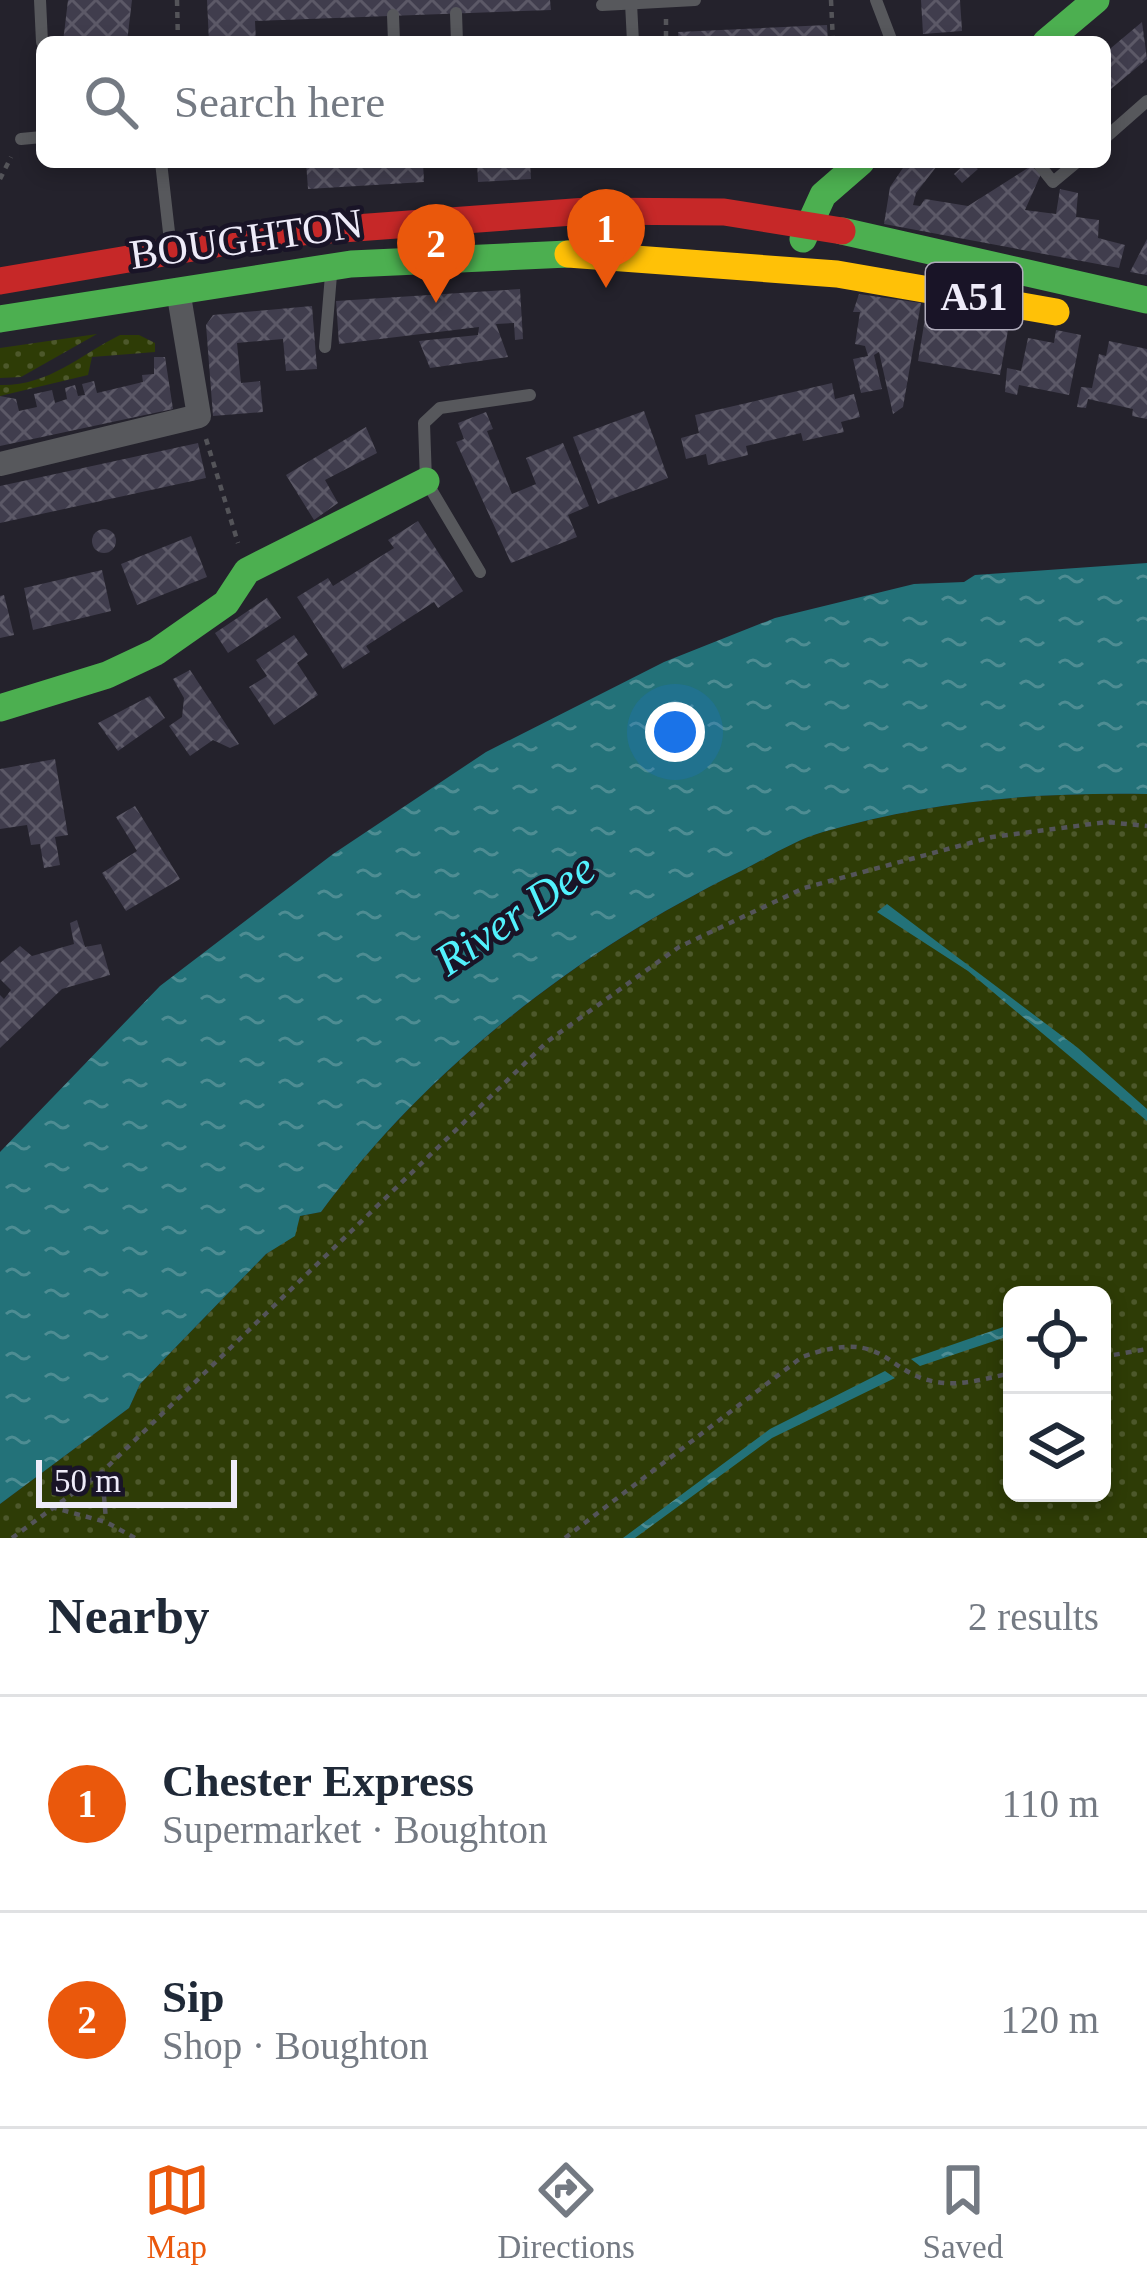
<!DOCTYPE html>
<meta charset="utf-8">
<style>
body{margin:0;font-family:Georgia,serif;background:#f6f6f7;color:#1f2937}
.controls{position:absolute;right:36px;bottom:36px;display:grid;overflow:hidden;border-radius:18px;box-shadow:0 6px 18px #0003}
.controls button{width:108px;height:108px;display:grid;place-items:center;padding:0;border:0;border-bottom:3px solid #e0e1e3;background:#fff;color:#1f2937;font:60px sans-serif}
.scale{position:absolute;left:36px;bottom:30px;width:201px;box-sizing:border-box;padding-left:12px;border:6px solid #eeebf9;border-top:0;font-size:33px;line-height:42px;white-space:nowrap;color:#eeebf9;-webkit-text-stroke:9px #191427;paint-order:stroke}
.you{position:absolute;left:675px;top:732px;width:42px;height:42px;margin:-30px;border:9px solid #fff;border-radius:50%;background:#1a73e8;box-shadow:0 0 0 18px #1a73e833}
.badge{display:grid;place-items:center;width:78px;height:78px;border-radius:50%;background:#ea580c;color:#fff;font-size:39px;font-weight:700}
.pin{position:absolute;translate:-50% -99px;filter:drop-shadow(0 3px 6px #0008)}
.pin::after{content:'';position:absolute;top:63px;width:42px;height:36px;background:inherit;clip-path:polygon(0 0,100% 0,50% 100%)}
.list{margin:0;padding:0;list-style:none}
h2{display:flex;justify-content:space-between;align-items:center;height:156px;margin:0;padding:0 48px;font-size:51px}
h2 small{font-size:39px;font-weight:400;color:#747a83}
.list li{display:grid;grid-template-columns:78px 1fr auto;gap:36px;align-items:center;box-sizing:border-box;height:216px;padding:0 48px;border-top:3px solid #e0e1e3}
.list b{display:block;font-size:45px;white-space:nowrap}
.list p{margin:0;font-size:39px;white-space:nowrap;color:#747a83}
.list em{font-size:39px;font-style:normal;color:#747a83}
.icon{flex:none;width:66px;height:66px;fill:none;stroke:currentColor;stroke-width:2;stroke-linecap:round;stroke-linejoin:round}
.map{position:relative;flex:none;width:1147px;height:1538px;overflow:hidden}
.search{position:absolute;background:#fff;box-shadow:0 6px 18px #0003;left:36px;right:36px;top:36px;height:132px;display:flex;align-items:center;gap:30px;box-sizing:border-box;padding:0 42px;border-radius:18px;color:#747a83;font-size:45px}
.sheet{height:588px;background:#fff}
nav{display:flex;justify-content:space-around;align-items:center;box-sizing:border-box;height:168px;border-top:3px solid #e0e1e3;background:#fff;font-size:33px;color:#747a83}
nav a{display:grid;justify-items:center;gap:6px}
nav .on{color:#ea580c}
.map>svg:first-child{display:block}
.grass{fill:url(#grass-dots);fill-rule:evenodd}
.water{fill:url(#water-ripples)}
.building{fill:url(#building-cross-hatch)}
.lines{fill:none;stroke-linecap:round;stroke-linejoin:round}
.path{stroke:#545459;stroke-width:4.5;stroke-dasharray:6 6;stroke-linecap:butt}
.lane{stroke:#57585c;stroke-width:12}
.street{stroke:#57585c;stroke-width:24}
.fast{stroke:#4caf50;stroke-width:27}
.slow{stroke:#ffc107;stroke-width:27}
.jam{stroke:#c62828;stroke-width:27}
.labels{text-anchor:middle;dominant-baseline:central;stroke-width:9;stroke-linejoin:round;paint-order:stroke}
.shield{fill:#191427;stroke:#aeaaba;stroke-width:3}
.shield-label{font-size:39px;font-weight:bold;fill:#eeebf9}
.street-label{font-size:42px;fill:#eeebf9;stroke:#191427}
.water-label{font-size:45px;font-style:italic;fill:#52f1fd;stroke:#191427}
</style>
<div class="map">
<svg width="1147" height="1538" viewBox="0 0 1147 1538">
<defs>
<pattern id="grass-dots" width="8" height="8" patternUnits="userSpaceOnUse" patternTransform="scale(3)"><rect width="8" height="8" fill="#2e3c06"/><path d="M2 2h.1M6 6h.1" fill="none" stroke="#4d582b" stroke-width="1.8" stroke-linecap="round"/></pattern>
<pattern id="water-ripples" width="26" height="14" patternUnits="userSpaceOnUse" patternTransform="scale(3)"><rect width="26" height="14" fill="#237279"/><path d="M2 4q2-2 4 0t4 0M15 11q2-2 4 0t4 0" fill="none" stroke="#4e8d93"/></pattern>
<pattern id="building-cross-hatch" width="8" height="8" patternUnits="userSpaceOnUse" patternTransform="scale(3)"><rect width="8" height="8" fill="#403d4d"/><path d="M0 0l8 8M0 8l8-8" fill="none" stroke="#5c5967"/></pattern>
</defs>
<rect width="100%" height="100%" fill="#24222c"/>
<g class="grass">
<polygon points="97,334 21,377 0,378 0,348"/>
<path d="M120,335H139L155,343V352L92,357L88,375L0,396V385C49,386 78,356 120,335Z"/>
<path d="M1147,794V1538H0V1504L129,1408L140,1384L266,1254L294,1236L300,1216L321,1212C428,1067 580,950 741,871C767,858 795,840 823,832C929,801 1037,792 1147,794ZM1012,1295H1102V1493H1012Z"/>
</g>
<g class="water">
<path d="M1147,563V794C1037,792 928,801 823,832C795,840 767,858 741,871C579,950 428,1067 321,1212L300,1216L295,1236L266,1254L140,1384L129,1408L0,1504V1152L160,986L333,854L486,752L664,662L775,618L914,584L964,582L975,575Z"/>
<polygon points="887,904 1078,1048 1147,1109 1147,1121 968,971 877,912"/>
<polygon points="1012,1324 1012,1335 920,1366 911,1359"/>
<polygon points="885,1371 895,1378 772,1438 635,1538 623,1538 770,1429"/>
</g>
<g class="building">
<polygon points="68,0 132,0 127,42 63,42"/>
<polygon points="207,0 550,0 551,10 255,21 256,42 209,42"/>
<polygon points="921,0 960,0 962,31 923,34"/>
<polygon points="1142,22 1147,59 1105,94 1105,53"/>
<polygon points="827,25 828,42 679,42 678,32"/>
<polygon points="306,162 423,162 424,182 308,189"/>
<polygon points="477,162 530,162 531,179 478,182"/>
<polygon points="907,162 940,162 916,193 913,205 920,206 925,199 968,206 1031,166 1041,174 1025,210 1056,214 1060,189 1078,193 1076,217 1099,220 1098,238 1125,245 1119,268 884,224 890,187"/>
<polygon points="967,162 978,169 962,183 954,174"/>
<polygon points="1147,239 1147,275 1130,272"/>
<polygon points="520,289 523,339 515,340 514,323 496,324 508,357 430,368 419,341 478,335 479,327 339,344 336,301"/>
<polygon points="859,294 921,303 903,407 893,414 879,352 874,355 882,389 861,393 853,359 868,356 865,346 855,344 860,312 853,312"/>
<polygon points="312,306 317,369 286,371 283,339 237,343 241,383 260,381 263,412 213,416 206,325 213,315"/>
<polygon points="927,306 952,310 950,319 965,321 984,324 986,315 1010,319 1000,375 918,361"/>
<polygon points="1056,330 1081,335 1069,395 1019,385 1017,395 1005,392 1007,368 1021,371 1028,338 1054,343"/>
<polygon points="1109,341 1147,349 1147,419 1132,416 1133,409 1088,399 1086,408 1077,407 1081,387 1092,388 1099,354 1106,356"/>
<polygon points="154,357 165,357 173,409 0,446 0,396 16,399 19,411 37,407 34,394 52,390 55,403 67,399 65,388 75,385 78,396 85,395 82,384 94,381 97,393 143,382 142,375 154,374"/>
<polygon points="832,383 835,399 854,394 860,417 841,422 844,432 803,441 801,433 746,446 748,455 708,465 706,454 686,459 681,438 699,433 695,415"/>
<polygon points="644,411 668,478 598,504 573,437"/>
<polygon points="486,412 493,429 487,431 512,494 536,484 526,458 563,443 589,506 568,515 577,537 511,563 456,442 464,439 458,423"/>
<polygon points="366,427 377,453 325,480 338,503 314,520 286,475"/>
<polygon points="198,443 206,478 0,523 0,486"/>
<polygon points="418,521 463,591 438,608 434,602 366,646 370,652 343,669 297,597 328,578 333,586 394,548 388,540"/>
<circle cx="104" cy="541" r="12"/>
<polygon points="191,536 207,577 137,605 121,564"/>
<polygon points="102,570 111,611 33,630 24,588"/>
<polygon points="4,595 14,635 0,638 0,596"/>
<polygon points="267,598 281,618 228,653 215,633"/>
<polygon points="294,635 308,655 297,663 318,695 274,725 249,687 267,676 256,660"/>
<polygon points="190,670 239,744 230,748 213,740 190,756 169,726 182,717 184,698 173,679"/>
<polygon points="150,696 165,718 118,751 98,723"/>
<polygon points="55,759 68,835 55,837 60,865 44,868 40,844 31,845 27,825 0,829 0,769"/>
<polygon points="135,806 180,879 126,911 102,873 137,851 116,817"/>
<polygon points="77,920 85,947 101,944 110,975 62,989 0,1048 0,995 4,999 11,990 0,979 0,963 20,946 32,956 74,944 70,923"/>
</g>
<g class="lines">
<g class="path">
<polyline points="177,0 178,42"/>
<polyline points="831,0 833,42"/>
<polyline points="666,19 666,42"/>
<polyline points="0,179 11,157"/>
<polyline points="206,439 238,543"/>
<polyline points="1102,1357 1147,1349"/>
<polyline points="102,1472 106,1520"/>
<polyline points="51,1507 106,1522 135,1538"/>
<polyline points="12,1538 102,1472 548,1041 679,947 804,888 992,837 1107,822 1147,826"/>
<path d="M565,1538L802,1357C891,1325 883,1378 945,1383C966,1385 992,1377 1012,1373"/>
</g>
<g class="lane">
<polyline points="40,0 42,42"/>
<polyline points="876,0 892,42"/>
<polyline points="631,3 633,42"/>
<polyline points="602,5 695,0"/>
<polyline points="456,13 457,42"/>
<polyline points="393,15 394,42"/>
<polyline points="1105,138 1147,101"/>
<polyline points="21,139 42,137"/>
<polyline points="161,162 170,241"/>
<polyline points="1037,162 1053,182 1077,162"/>
<polyline points="325,347 331,275"/>
<polyline points="480,572 426,481 424,423 440,408 530,395"/>
</g>
<polyline class="street" points="0,464 199,416 178,290"/>
<g class="fast">
<polyline points="1046,42 1096,0"/>
<polyline points="842,231 1147,300"/>
<polyline points="803,239 823,195 861,162"/>
<polyline points="0,319 351,264 568,254"/>
<polyline points="0,708 107,675 156,652 226,603 247,571 426,481"/>
</g>
<polyline class="slow" points="568,254 837,274 1056,312"/>
<polyline class="jam" points="0,281 274,234 587,211 724,212 842,231"/>
</g>
<g class="labels">
<rect class="shield" x="926" y="263" width="96" height="66" rx="9"/>
<g class="shield-label">
<text x="974" y="296">A51</text>
</g>
<g class="street-label">
<text transform="translate(246 239) rotate(-8)">BOUGHTON</text>
</g>
<g class="water-label">
<text transform="translate(515 914) rotate(-34)">River Dee</text>
</g>
</g>
</svg>
<div class="controls">
<button><svg class="icon" aria-label="locate" viewBox="0 0 24 24"><circle cx="12" cy="12" r="6"/><path d="M12 2v4M12 18v4M2 12h4M18 12h4"/></svg></button>
<button><svg class="icon" aria-label="layers" viewBox="0 0 24 24"><path d="M12 4l9 5-9 5-9-5zM3 14l9 5 9-5"/></svg></button>
</div>
<div class="scale">50 m</div>
<div class="you"></div>
<div class="pin badge" style="left:606px;top:288px">1</div>
<div class="pin badge" style="left:436px;top:303px">2</div>
<div class="search"><svg class="icon" aria-label="search" viewBox="0 0 24 24"><circle cx="10" cy="10" r="6"/><path d="M15 15l6 6"/></svg>Search here</div>
</div>
<section class="sheet">
<h2>Nearby<small>2 results</small></h2>
<ul class="list">
<li><span class="badge">1</span><div><b>Chester Express</b><p>Supermarket · Boughton</p></div><em>110 m</em></li>
<li><span class="badge">2</span><div><b>Sip</b><p>Shop · Boughton</p></div><em>120 m</em></li>
</ul>
</section>
<nav>
<a class="on"><svg class="icon" aria-label="map" viewBox="0 0 24 24"><path d="M3 6l6-2 6 2 6-2v14l-6 2-6-2-6 2zM9 4v14M15 6v14"/></svg>Map</a>
<a><svg class="icon" aria-label="directions" viewBox="0 0 24 24"><path d="M12 3l9 9-9 9-9-9zM9 14v-3h6M13 9l2 2-2 2"/></svg>Directions</a>
<a><svg class="icon" aria-label="saved" viewBox="0 0 24 24"><path d="M7 4h10v16l-5-4-5 4z"/></svg>Saved</a>
</nav>
